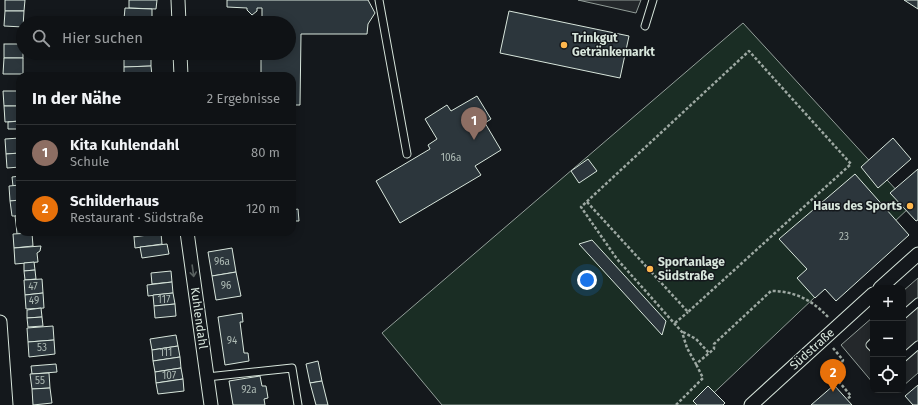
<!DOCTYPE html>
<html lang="de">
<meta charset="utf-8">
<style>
body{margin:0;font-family:"Fira Sans",sans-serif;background:#181b1e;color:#f1f3f6}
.controls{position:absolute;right:12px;bottom:12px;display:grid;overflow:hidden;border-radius:8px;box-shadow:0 2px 10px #0003}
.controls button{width:36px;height:36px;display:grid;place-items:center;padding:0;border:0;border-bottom:1px solid #2f3234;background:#0f1215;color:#f1f3f6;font:20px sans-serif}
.you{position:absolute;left:587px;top:280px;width:14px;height:14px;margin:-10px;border:3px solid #fff;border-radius:50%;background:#1a73e8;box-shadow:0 0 0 6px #1a73e833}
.badge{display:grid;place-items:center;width:26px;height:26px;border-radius:50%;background:#b45309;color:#fff;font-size:13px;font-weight:700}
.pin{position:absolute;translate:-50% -33px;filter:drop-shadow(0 1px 2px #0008)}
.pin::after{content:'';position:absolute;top:21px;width:14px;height:12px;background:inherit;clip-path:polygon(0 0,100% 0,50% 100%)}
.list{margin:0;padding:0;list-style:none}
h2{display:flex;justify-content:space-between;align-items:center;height:52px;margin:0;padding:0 16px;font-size:17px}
h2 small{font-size:13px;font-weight:400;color:#9b9ea0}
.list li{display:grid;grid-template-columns:26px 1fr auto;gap:12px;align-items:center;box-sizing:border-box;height:56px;padding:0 16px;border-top:1px solid #2f3234}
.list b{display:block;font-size:15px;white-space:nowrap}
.list p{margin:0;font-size:13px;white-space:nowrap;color:#9b9ea0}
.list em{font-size:13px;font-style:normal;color:#9b9ea0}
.icon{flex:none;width:22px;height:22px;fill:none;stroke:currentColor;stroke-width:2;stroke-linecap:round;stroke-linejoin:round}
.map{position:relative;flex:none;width:918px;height:405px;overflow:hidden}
.search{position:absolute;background:#0f1215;box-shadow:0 2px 10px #0003;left:16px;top:16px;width:280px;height:44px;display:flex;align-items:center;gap:10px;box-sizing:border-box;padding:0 14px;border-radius:22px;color:#9b9ea0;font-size:15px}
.panel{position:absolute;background:#0f1215;box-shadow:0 2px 10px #0003;left:16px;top:72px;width:280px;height:164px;border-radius:12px}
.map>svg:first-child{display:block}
.green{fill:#1a2d24;stroke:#939e99}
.parking{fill:#24282b;stroke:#939e99}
.building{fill:#2c363c;stroke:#d8e6dc}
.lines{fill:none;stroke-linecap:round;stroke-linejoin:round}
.lane-casing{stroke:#d8e6dc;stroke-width:9}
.street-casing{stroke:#d8e6dc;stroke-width:15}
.path{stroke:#9da8a2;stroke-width:2.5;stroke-dasharray:3 2;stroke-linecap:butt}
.lane{stroke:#14181c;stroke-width:7}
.street{stroke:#14181c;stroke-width:13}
.oneway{stroke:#59605f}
.poi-dot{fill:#ffb74d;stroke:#14181c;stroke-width:1.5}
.labels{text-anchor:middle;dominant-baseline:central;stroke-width:3;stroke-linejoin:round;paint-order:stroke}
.number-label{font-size:10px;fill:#adbab4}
.poi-label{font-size:12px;font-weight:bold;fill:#d8e6dc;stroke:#14181c;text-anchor:start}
.street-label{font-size:12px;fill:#d8e6dc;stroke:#14181c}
</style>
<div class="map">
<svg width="918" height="405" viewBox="0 0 918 405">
<rect width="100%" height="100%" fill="#14181c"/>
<polygon class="green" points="743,23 911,206 701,405 442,405 382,333"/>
<g class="parking">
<polygon points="578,0 641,0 636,13"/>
<polygon points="918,278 918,373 903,386 903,291"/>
<polygon points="873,317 873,383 841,345"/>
</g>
<g class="building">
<polygon points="5,0 25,0 24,11 5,11"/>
<polygon points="129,0 157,0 156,9 129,8"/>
<polygon points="227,0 368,0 375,13 368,24 367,34 301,34 300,105 292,105 292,76 261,76 261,53 289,53 289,23 262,23 262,8 257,8 257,11 252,15 247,10 247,8 227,7"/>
<polygon points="904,0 918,0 918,9"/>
<polygon points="125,8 152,9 152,20 124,19"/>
<polygon points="5,11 24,11 23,27 4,26"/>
<polygon points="509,11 629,36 620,78 500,53"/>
<polygon points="124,19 152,20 152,23 124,23"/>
<rect x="4" y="44" width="19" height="14"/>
<rect x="135" y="53" width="15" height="2"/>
<polygon points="151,55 151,66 124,67 124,56"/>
<polygon points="4,58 23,58 23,74 3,74"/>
<polygon points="151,66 152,76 124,76 124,67"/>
<polygon points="3,91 20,91 20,106 4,106"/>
<polygon points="477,96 491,119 485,123 501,150 475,166 481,175 400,223 376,181 430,149 428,145 437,139 425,119 447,105 451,111"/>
<polygon points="4,106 20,106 20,121 5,122"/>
<polygon points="20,121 20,129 8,129 8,122"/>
<polygon points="20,138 20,153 6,154 5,139"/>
<polygon points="893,138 911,159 878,188 861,167"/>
<polygon points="20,153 20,167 7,168 6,154"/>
<polygon points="588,159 597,171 579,183 571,171"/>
<polygon points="918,169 918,220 916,221 890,193"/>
<polygon points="855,174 909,235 836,301 825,289 815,298 797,278 807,269 779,239"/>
<polygon points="20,176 20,185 13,186 12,177"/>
<polygon points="20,185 20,200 10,201 9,186"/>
<polygon points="20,200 20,216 12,216 10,201"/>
<polygon points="298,209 299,221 292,221 292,210"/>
<polygon points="15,216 20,216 20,224 16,224"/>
<polygon points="16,224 20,224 20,232 29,233 17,234"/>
<polygon points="133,232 161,232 161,233 134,237"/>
<polygon points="208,232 232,232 208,234"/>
<polygon points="32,233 33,246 14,248 13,234"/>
<polygon points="161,233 162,244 135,248 134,237"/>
<polygon points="592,240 666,321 662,335 579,244"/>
<polygon points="167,244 169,254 142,258 140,247"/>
<polygon points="41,246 40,251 37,253 38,262 15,264 14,248"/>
<polygon points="232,248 236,272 212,276 208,252"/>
<polygon points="34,262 35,270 24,271 24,263"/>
<polygon points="35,270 36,279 25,280 24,271"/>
<polygon points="171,271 172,282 152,284 151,273"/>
<polygon points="236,272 241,296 216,300 212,276"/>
<polygon points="42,279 43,293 25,295 24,280"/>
<polygon points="172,282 173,293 148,296 147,285"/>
<polygon points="43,293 44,308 26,309 25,295"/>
<polygon points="173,293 175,304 154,306 153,295"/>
<polygon points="175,304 176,316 155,318 154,306"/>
<polygon points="41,308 42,317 27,318 27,310"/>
<polygon points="242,313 243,322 240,322 244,353 248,353 249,361 225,365 218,317"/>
<polygon points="42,317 43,326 28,327 27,318"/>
<polygon points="53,326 54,340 28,342 27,328"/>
<polygon points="176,335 178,346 152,350 150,339"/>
<polygon points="54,340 55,354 29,357 28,342"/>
<polygon points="178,346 180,357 153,361 152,350"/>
<polygon points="180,357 181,368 155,372 153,361"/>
<polygon points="318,361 322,381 310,383 306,364"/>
<polygon points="56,364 57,372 32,374 31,366"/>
<polygon points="181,368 183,379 156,383 155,372"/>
<polygon points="49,373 50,388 32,389 30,374"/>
<polygon points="260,376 262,386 266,386 268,398 264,399 265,405 233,405 229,381"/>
<polygon points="183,379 184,391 158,394 156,383"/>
<polygon points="322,381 328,405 316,405 310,383"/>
<polygon points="834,385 852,405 811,405"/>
<polygon points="918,385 918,405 913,405 905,396"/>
<polygon points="708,386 725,403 723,405 697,405 693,401"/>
<polygon points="50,388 52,403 33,405 32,389"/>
</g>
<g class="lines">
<g class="lane-casing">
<g id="lane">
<polyline points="379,0 407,154"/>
<polyline points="645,26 653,0"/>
<polyline points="903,315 918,302"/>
<polyline points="873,342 870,345 873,348"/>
<polyline points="903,358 918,345"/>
<polyline points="207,377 292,368 298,405"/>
</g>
</g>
<g class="street-casing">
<g id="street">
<polyline points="178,0 179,23"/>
<polyline points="180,53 181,76"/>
<polyline points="187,232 211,405"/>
<polyline points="880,288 918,254"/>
<polyline points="0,322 6,405"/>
<polyline points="751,405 873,294"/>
</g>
</g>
<g class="path">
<path d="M587,202L688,312L851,164L749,51L581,207L617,259L682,332L687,348L696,364L714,349V344L771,291C795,291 812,300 828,317"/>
<polyline points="675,323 688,312"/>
<polyline points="683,332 696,339 709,353"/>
<polyline points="833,348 843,360 835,377 851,396 847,399"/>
<polyline points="676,405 703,378 696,364"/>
</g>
<use href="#lane" class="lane"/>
<use href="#street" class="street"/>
</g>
<defs><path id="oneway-shaft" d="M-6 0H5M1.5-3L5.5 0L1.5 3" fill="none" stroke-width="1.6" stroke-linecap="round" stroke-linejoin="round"/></defs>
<use class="oneway" href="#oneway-shaft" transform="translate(193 271) rotate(82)"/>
<g class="poi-dot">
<circle cx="564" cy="45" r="4"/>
<circle cx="910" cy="206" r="4"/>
<circle cx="650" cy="269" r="4"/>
</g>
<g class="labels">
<g class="number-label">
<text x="451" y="158">106a</text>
<text x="844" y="237">23</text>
<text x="222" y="262">96a</text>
<text x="226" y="286">96</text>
<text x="33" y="287">47</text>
<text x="164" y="300">117</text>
<text x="34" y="301">49</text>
<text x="232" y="341">94</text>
<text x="42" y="348">53</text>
<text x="166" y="353">111</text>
<text x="169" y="376">107</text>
<text x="40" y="381">55</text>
<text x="249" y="390">92a</text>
</g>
<g class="poi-label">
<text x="572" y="38">Trinkgut<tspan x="572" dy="14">Getränkemarkt</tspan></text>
<text x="902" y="206" text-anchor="end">Haus des Sports</text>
<text x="658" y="262">Sportanlage<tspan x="658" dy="14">Südstraße</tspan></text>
</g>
<g class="street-label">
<text transform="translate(199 318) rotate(82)">Kuhlendahl</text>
<text transform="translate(812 349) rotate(-42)">Südstraße</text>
</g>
</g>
</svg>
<div class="controls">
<button>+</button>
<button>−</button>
<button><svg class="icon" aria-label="locate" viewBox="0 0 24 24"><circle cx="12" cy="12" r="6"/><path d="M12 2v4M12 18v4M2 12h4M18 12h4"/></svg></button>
</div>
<div class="you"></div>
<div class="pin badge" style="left:474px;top:140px;background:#8d6e63">1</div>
<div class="pin badge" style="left:833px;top:392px;background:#e8710a">2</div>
<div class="search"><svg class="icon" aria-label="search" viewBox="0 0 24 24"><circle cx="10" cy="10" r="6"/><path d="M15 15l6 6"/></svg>Hier suchen</div>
<section class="panel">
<h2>In der Nähe<small>2 Ergebnisse</small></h2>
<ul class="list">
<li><span class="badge" style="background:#8d6e63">1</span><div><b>Kita Kuhlendahl</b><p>Schule</p></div><em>80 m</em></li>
<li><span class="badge" style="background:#e8710a">2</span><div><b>Schilderhaus</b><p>Restaurant · Südstraße</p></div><em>120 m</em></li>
</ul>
</section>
</div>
